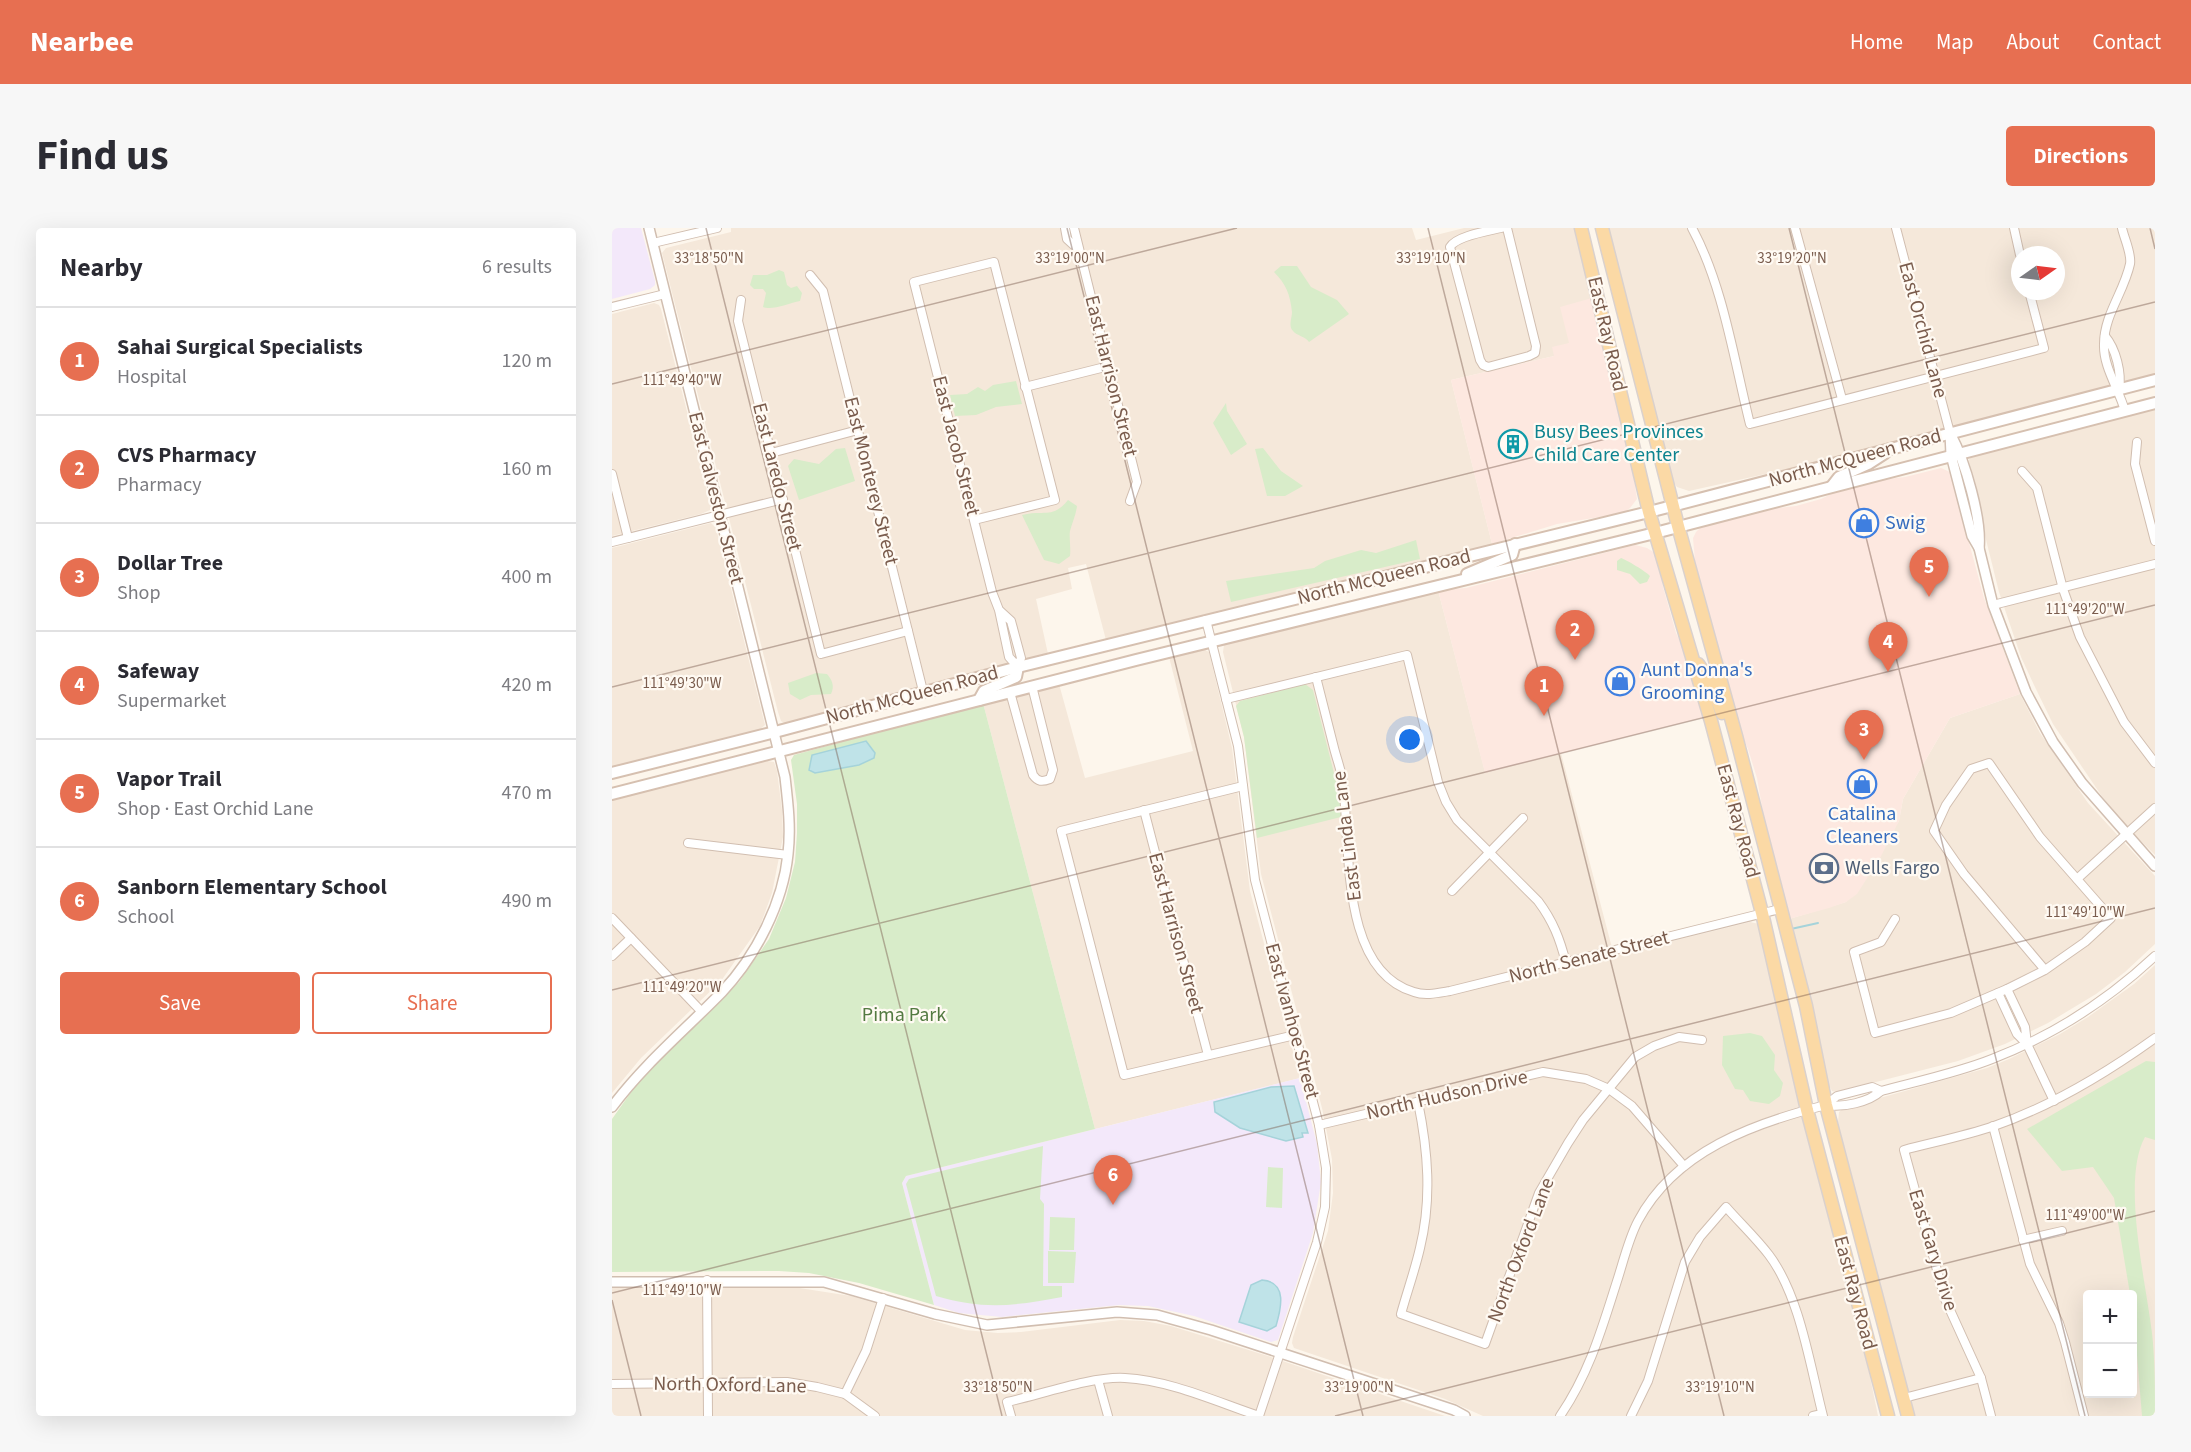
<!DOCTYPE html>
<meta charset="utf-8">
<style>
body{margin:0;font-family:"Source Sans 3",sans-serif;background:#f7f7f7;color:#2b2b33}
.controls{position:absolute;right:18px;bottom:18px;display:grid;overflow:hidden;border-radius:6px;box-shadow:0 6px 24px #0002}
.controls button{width:54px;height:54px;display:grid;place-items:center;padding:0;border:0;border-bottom:2px solid #e1e1e2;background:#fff;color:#2b2b33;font:30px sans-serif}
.compass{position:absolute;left:1399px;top:18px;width:54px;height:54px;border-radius:50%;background:#fff;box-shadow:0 6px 24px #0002;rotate:76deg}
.you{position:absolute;left:798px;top:512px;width:21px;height:21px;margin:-15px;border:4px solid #fff;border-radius:50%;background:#1a73e8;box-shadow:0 0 0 9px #1a73e833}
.badge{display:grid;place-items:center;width:39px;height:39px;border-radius:50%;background:#e76f51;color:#fff;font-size:20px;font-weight:700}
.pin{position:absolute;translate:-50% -50px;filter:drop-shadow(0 2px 3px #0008)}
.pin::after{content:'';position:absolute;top:32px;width:21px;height:18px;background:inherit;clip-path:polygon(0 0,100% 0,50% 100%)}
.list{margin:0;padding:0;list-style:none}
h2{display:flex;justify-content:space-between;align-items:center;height:78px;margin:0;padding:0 24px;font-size:26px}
h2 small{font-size:20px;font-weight:400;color:#7c7c81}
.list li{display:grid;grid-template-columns:39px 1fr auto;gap:18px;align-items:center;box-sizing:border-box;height:108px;padding:0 24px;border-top:2px solid #e1e1e2}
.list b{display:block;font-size:22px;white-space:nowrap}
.list p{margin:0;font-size:20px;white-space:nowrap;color:#7c7c81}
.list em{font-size:20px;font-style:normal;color:#7c7c81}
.actions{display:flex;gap:12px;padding:18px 24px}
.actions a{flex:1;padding:14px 0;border:2px solid #e76f51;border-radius:6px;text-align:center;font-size:21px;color:#e76f51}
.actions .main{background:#e76f51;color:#fff}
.map{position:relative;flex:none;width:1543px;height:1188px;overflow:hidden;border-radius:6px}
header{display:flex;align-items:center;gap:36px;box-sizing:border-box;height:84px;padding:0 30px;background:#e76f51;color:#fff}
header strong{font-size:28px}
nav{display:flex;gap:33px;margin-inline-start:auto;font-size:21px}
.intro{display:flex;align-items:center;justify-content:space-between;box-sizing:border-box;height:144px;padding:0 36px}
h1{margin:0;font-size:42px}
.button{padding:15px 27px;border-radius:6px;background:#e76f51;color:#fff;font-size:21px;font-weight:700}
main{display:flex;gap:36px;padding:0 36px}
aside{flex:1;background:#fff;border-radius:6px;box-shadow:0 6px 24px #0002}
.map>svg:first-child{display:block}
.residential{fill:#f5e8da;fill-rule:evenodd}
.commercial{fill:#fde8e0}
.education{fill:#f3e8fa}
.green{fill:#d8ecc9}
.water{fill:#bfe3e8;stroke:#a5d3da;stroke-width:1.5}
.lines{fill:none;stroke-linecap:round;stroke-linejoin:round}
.stream{stroke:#a5d3da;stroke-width:2}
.minor-casing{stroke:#d1beb0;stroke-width:10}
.tertiary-casing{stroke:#d1beb0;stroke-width:12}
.secondary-casing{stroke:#d6c0b0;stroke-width:14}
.primary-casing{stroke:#dad1cd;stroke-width:15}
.minor{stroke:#fff;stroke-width:8}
.tertiary{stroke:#fff;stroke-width:9}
.secondary{stroke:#fff;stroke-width:10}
.primary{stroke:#fbd9a5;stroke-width:12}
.ticks{fill:none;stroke:#7a5c4d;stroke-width:1.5;stroke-opacity:0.45}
.labels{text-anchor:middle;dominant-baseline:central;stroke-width:4.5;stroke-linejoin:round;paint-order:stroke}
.street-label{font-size:20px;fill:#7a5c4d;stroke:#fffaf3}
.culture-label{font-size:20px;fill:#0d838f;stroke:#fffaf3;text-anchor:start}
.shop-label{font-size:20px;fill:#366cbe;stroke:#fffaf3;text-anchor:start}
.service-label{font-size:20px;fill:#4e5e75;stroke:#fffaf3;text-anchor:start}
.park-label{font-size:20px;fill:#537a41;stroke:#fffaf3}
.ticks-label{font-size:15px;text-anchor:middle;fill:#7a5c4d;stroke:#fffaf3;stroke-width:4.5;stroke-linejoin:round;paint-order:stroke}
</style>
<header>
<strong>Nearbee</strong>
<nav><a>Home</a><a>Map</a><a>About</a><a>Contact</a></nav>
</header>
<div class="intro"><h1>Find us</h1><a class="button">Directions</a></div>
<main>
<aside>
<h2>Nearby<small>6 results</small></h2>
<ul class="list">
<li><span class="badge">1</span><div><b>Sahai Surgical Specialists</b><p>Hospital</p></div><em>120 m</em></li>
<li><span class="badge">2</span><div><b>CVS Pharmacy</b><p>Pharmacy</p></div><em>160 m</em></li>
<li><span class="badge">3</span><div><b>Dollar Tree</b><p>Shop</p></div><em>400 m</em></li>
<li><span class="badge">4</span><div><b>Safeway</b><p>Supermarket</p></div><em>420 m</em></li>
<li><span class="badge">5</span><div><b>Vapor Trail</b><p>Shop · East Orchid Lane</p></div><em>470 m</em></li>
<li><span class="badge">6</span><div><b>Sanborn Elementary School</b><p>School</p></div><em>490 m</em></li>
</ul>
<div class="actions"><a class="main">Save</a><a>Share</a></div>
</aside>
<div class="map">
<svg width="1543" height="1188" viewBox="0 0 1543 1188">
<rect width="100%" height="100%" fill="#fdf6ec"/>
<g class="residential">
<polygon points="119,0 800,0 804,12 852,0 963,0 980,70 957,115 942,128 839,152 880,316 494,412 474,336 456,340 460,361 424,371 436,426 174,496 169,493 166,484 50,25 54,20 119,4"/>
<path d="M995,0H1543V148L1199,236L1077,263L1065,259L1056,246ZM1408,27H1444V63H1408Z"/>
<polygon points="42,75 47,77 49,81 99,278 98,282 89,286 0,308 0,86"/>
<polygon points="1543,180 1543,627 1509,593 1489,567 1441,496 1422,457 1409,429 1387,364 1355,235 1360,227"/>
<polygon points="99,295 104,300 153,497 146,503 0,539 0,320"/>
<polygon points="826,362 873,544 949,525 999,716 1004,727 1138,694 1147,696 1248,1100 1266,1188 871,1188 833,1171 682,1120 680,1115 681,1109 716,1003 721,965 720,931 710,880 649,646 632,509 611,424 612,417 615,415"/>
<polygon points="591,421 597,424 620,520 638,663 688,850 483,901 371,475 447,456 473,550 581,523 557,429"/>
<polygon points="1408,466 1428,505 1476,575 1543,648 1543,716 1513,744 1484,766 1436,795 1393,816 1346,833 1225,864 1220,863 1215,853 1177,691 1234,674 1287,593 1291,571 1338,490"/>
<polygon points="155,533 162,534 165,543 170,582 171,609 160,665 148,698 109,753 29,830 0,865 0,572"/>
<path d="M1543,737V1188H1302L1228,905L1226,894L1227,884L1232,880L1375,840L1397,831L1448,806L1476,789L1522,756ZM1476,1066H1520V1166H1476Z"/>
<polygon points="181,1059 239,1068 353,1102 386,1105 409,1104 508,1092 532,1093 559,1098 656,1128 833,1188 0,1188 0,1060"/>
</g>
<g class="commercial">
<polygon points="980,70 1022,251 1025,271 1018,280 1012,285 945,296 880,316 839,152 942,128 940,119 957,115 948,79"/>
<polygon points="1329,240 1338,244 1372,370 1408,466 1338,490 1291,571 1287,593 1268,630 1245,666 1234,674 1217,680 1177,691 1153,596 1145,550 1136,521 1126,497 1110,440 1083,333 1081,310 1084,304 1092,296 1148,282 1184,278 1209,271 1231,260 1259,253 1293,249"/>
<polygon points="1023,317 1035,320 1043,325 1047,332 1051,359 1064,405 1074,425 1093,489 873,545 826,362 854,360"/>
</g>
<g class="education">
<polygon points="0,0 29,0 43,53 43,57 38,61 0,71"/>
<polygon points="688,850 705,916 709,954 701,1005 666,1112 659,1114 582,1088 536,1078 507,1077 390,1089 347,1085 322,1077 290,955 294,948"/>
</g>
<g class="green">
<path d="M669,38H685L699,59L725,72L737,86L697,114C693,108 685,108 681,103C676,98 680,90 680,84C678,66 674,56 662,44Z"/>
<path d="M167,42L172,44L175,57L179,60L185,58L190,65L188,73C177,75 160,83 151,79L154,65L151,61H142L138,57L141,47H155Z"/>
<polygon points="404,153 410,176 384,179 364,187 343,188 338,167 355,166 366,159 373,163 381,157"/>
<polygon points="614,175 615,183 635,216 619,227 601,195"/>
<polygon points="233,220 243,253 187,272 176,238 182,231 207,236 224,221"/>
<polygon points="651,220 669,243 691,258 673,268 655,268 643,221"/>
<path d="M456,272L465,278C464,287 460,295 458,303C457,308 459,321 458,328L447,336L432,332L410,287C431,281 440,292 456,272Z"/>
<polygon points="804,312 808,331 619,374 614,353 702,340 713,333 749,322 764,325"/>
<path d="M1009,330C1013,331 1035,344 1038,348L1035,354L1028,356L1018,346L1005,342V333Z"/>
<path d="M204,445L215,446C220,452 223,458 219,466L199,467L188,472L178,466L176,455Z"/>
<polygon points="693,456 701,462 727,565 729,589 645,610 632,509 624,478 628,473"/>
<polygon points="371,475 483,901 294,948 290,955 322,1077 247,1055 197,1045 167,1043 0,1044 0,891 27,853 127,754 157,711 174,670 183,634 185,605 185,576 179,532 182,527"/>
<polygon points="1138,805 1150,808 1163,827 1162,842 1171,855 1168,868 1157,876 1138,873 1131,862 1123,861 1110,837 1111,808"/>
<path d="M1534,833L1543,834V912L1533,909C1509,952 1534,1054 1540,1105C1543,1132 1543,1160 1543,1188H1530L1520,1066H1518L1502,970L1481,939L1450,943L1415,901Z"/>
<path d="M431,918L428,971L432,976L431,1058H450V1069C402,1078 372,1082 324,1068L294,956L297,951Z"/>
<polygon points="656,939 671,940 670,980 654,979"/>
<polygon points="438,989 463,990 462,1022 437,1022"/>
<polygon points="436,1023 464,1024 462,1055 436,1055"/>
</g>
<g class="water">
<polygon points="254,513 263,525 262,530 247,537 203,545 197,542 200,527"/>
<polygon points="682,858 696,905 690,905 691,909 674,913 628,900 603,884 602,874 659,859"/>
<path d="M650,1052C676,1054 669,1081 664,1098L655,1103L627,1094L639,1057Z"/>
</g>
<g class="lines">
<polyline class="stream" points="1179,701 1206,695"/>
<g class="minor-casing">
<g id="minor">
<polyline points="453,0 455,11 466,21"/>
<polyline points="462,0 525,254 518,273"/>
<path d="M889,0C876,3 844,8 838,19L868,132L871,137L876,139L917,128L923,125L924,118L895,0"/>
<path d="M1080,0C1111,57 1122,132 1138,196L1432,120L1417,63"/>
<polyline points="1183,0 1230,171"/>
<polyline points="1284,0 1338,205"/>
<polyline points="1402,0 1408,27"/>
<path d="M1510,0C1512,10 1520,26 1518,36C1512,64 1492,87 1492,116C1491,139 1507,161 1513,183"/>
<polyline points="41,15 105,0"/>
<polyline points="198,47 211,63 311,463"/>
<polyline points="129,72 126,93 209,426 296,403"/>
<polyline points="0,79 53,66"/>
<path d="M1493,108C1504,121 1510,145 1507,162"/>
<polyline points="413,159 497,138"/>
<polyline points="1525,214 1523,236 1543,313"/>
<polyline points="159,225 246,202"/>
<polyline points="1410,243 1425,260 1451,361 1468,409 1512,494 1543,535"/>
<polyline points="0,246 16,310"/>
<polyline points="362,292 443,272 382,34 302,54 380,364 387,382 397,429 406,439 409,430 399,393 387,382"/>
<polyline points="0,314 171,271"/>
<polyline points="1381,377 1543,336"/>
<polyline points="594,392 626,518 643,652 707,897 714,940 713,979 705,1014 647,1188"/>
<path d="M704,449C710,473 716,497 722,520C725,532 730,544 731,556C739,617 727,742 802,764C813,768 826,765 838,763L1168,681"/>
<path d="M398,464L421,547C426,554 430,554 438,551L441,542L420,458"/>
<path d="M614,471L795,427L826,554L834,574L845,592L926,673C941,693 948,711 954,735"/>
<polyline points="631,558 449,603 512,847 683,807"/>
<polyline points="532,582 596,827"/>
<polyline points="76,615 176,627"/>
<polyline points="1465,651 1543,580"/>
<polyline points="840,663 911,590"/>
<polyline points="0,690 89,783"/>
<polyline points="1283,691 1269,714 1242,724 1263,805 1339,785 1395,761 1433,742 1473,714 1499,690 1428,609 1377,535 1359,541 1334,577 1322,603 1352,646 1433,742"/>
<polyline points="0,728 19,710"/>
<polyline points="1395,761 1413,799 1415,816 1442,873"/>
<polyline points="1386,765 1405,806 1415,816"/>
<path d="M806,874C816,923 820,971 808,1020C803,1042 795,1064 789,1086L873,1116L927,965L956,915L971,892L1023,829L1042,818L1067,809L1090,812"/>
<polyline points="1214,877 1225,868 1260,859 1269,863"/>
<polyline points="707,897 931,844 974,851 997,861 1020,878 1072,938"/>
<polyline points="1381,898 1418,1036 1447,1095 1453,1114 1472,1188"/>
<polyline points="1411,1012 1450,1003"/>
<polyline points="95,1052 96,1188"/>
<polyline points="486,1152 496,1188"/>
<polyline points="0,1156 175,1154 205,1159 233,1166 263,1188"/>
<polyline points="233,1166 254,1123 271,1070"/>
<polyline points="1292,1170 1369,1150"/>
<path d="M399,1188L395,1174C427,1167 481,1148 513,1150C557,1152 605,1174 647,1188"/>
<path d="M948,1188C978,1144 990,1100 1006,1050C1012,1031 1017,1010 1026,993C1063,923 1142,895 1214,877C1231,880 1257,874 1269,863C1306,853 1345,845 1380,831C1440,808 1496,772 1543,728"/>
<path d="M1019,1188L1036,1153L1073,1034L1088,1009L1114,979C1128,995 1144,1010 1157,1027C1188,1068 1198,1138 1211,1188"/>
<polyline points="1201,1188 1210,1186"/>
<path d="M1379,1188L1369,1150L1333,1071L1292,922C1322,914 1353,908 1382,898C1440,878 1493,846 1543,810"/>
</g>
</g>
<g class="tertiary-casing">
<g id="tertiary">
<polyline points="1338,205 1339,227 1360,308 1367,320 1381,377 1414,464 1441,514 1470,555 1543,638"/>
<path d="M1339,207C1353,233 1370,291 1367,320"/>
<path d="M0,879C32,836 73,802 110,764C144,728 171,675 176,626C179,600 176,575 173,549L37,0"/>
<polyline points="0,1054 212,1054 323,1086 375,1097 505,1084 545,1087 599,1102 842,1182 853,1188"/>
</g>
</g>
<g class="secondary-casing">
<g id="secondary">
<polyline points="1220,258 1227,249 1256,236 1273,225"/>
<polyline points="855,346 900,327 903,316"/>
<polyline points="367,472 372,463 404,449 406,439"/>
<polyline points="0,545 163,504 406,439 1037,284 1543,152"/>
<polyline points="0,566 524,432 1043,305 1543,175"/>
</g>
</g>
<g class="primary-casing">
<g id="primary">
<polyline points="969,0 1037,284 1099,493 1150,685 1195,882 1276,1188"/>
<polyline points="990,0 1066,298 1124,508 1194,778 1214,877 1296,1188"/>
<polyline points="1086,436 1100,457 1110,485"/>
</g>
</g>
<use href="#minor" class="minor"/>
<use href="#tertiary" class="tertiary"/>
<use href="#secondary" class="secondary"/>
<use href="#primary" class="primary"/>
</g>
<path class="ticks" d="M94,0L390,1188M455,0L751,1188M816,0L1112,1188M1177,0L1473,1188M1538,0L1543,21M0,156L625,0M0,459L1543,74M0,762L1543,377M0,1065L1543,680M0,1072L29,1188M723,1188L1543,983"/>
<defs>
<g id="building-ring" transform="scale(1.5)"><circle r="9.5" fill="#fffaf3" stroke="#0f9aa8" stroke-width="1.5"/><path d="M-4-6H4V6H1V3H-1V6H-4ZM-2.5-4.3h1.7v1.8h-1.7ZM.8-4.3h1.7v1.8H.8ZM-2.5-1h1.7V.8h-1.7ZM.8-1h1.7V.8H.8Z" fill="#0f9aa8"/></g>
<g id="shop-ring" transform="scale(1.5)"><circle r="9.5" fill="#fffaf3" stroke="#3f7fe0" stroke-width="1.5"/><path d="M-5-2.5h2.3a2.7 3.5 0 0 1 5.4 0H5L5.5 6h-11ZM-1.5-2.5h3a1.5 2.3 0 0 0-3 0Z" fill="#3f7fe0"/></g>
<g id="bank-ring" transform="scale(1.5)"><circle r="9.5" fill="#fffaf3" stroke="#5c6f8a" stroke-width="1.5"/><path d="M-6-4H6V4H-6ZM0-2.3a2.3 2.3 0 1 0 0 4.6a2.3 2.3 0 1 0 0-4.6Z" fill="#5c6f8a"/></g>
</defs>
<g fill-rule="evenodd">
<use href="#building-ring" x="901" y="216"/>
<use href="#shop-ring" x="1252" y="295"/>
<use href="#shop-ring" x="1008" y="453"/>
<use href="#shop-ring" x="1250" y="556"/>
<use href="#bank-ring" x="1212" y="640"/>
</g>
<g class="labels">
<g class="street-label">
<text transform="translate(1311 102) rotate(75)">East Orchid Lane</text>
<text transform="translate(995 106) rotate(77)">East Ray Road</text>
<text transform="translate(499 148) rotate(76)">East Harrison Street</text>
<text transform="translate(344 218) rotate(76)">East Jacob Street</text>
<text transform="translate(1243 230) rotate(-15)">North McQueen Road</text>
<text transform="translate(165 249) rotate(76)">East Laredo Street</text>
<text transform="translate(259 253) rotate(76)">East Monterey Street</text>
<text transform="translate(104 270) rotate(76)">East Galveston Street</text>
<text transform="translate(772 349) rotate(-14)">North McQueen Road</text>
<text transform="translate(300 467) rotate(-15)">North McQueen Road</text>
<text transform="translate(1126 593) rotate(75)">East Ray Road</text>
<text transform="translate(735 608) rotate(-97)">East Linda Lane</text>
<text transform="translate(564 705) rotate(75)">East Harrison Street</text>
<text transform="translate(977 729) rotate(-14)">North Senate Street</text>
<text transform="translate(680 793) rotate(75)">East Ivanhoe Street</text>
<text transform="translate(835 867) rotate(-13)">North Hudson Drive</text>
<text transform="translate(909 1022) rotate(-69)">North Oxford Lane</text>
<text transform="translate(1321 1022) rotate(73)">East Gary Drive</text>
<text transform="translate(1243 1065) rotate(75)">East Ray Road</text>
<text transform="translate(118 1157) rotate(1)">North Oxford Lane</text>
</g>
<g class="culture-label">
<text x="922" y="204">Busy Bees Provinces<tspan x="922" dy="23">Child Care Center</tspan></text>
</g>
<g class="shop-label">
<text x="1273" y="295">Swig</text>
<text x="1029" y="442">Aunt Donna's<tspan x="1029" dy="23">Grooming</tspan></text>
<text x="1250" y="586" text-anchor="middle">Catalina<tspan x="1250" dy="23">Cleaners</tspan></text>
</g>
<g class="service-label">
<text x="1233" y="640">Wells Fargo</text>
</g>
<g class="park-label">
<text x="292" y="787">Pima Park</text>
</g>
</g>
<g class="ticks-label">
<text x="97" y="35">33°18'50"N</text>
<text x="458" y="35">33°19'00"N</text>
<text x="819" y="35">33°19'10"N</text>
<text x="1180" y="35">33°19'20"N</text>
<text x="70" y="157">111°49'40"W</text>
<text x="1473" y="386">111°49'20"W</text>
<text x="70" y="460">111°49'30"W</text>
<text x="1473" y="689">111°49'10"W</text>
<text x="70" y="764">111°49'20"W</text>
<text x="1473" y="992">111°49'00"W</text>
<text x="70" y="1067">111°49'10"W</text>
<text x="386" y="1164">33°18'50"N</text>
<text x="747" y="1164">33°19'00"N</text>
<text x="1108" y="1164">33°19'10"N</text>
</g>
</svg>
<div class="controls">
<button>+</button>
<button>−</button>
</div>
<svg class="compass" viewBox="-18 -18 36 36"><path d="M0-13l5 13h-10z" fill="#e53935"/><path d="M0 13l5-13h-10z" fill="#7c7c81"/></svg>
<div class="you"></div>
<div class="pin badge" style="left:932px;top:488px">1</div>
<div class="pin badge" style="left:963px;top:432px">2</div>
<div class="pin badge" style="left:1252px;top:532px">3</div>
<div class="pin badge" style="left:1276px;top:444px">4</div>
<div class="pin badge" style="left:1317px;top:369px">5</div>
<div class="pin badge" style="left:501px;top:977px">6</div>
</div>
</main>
